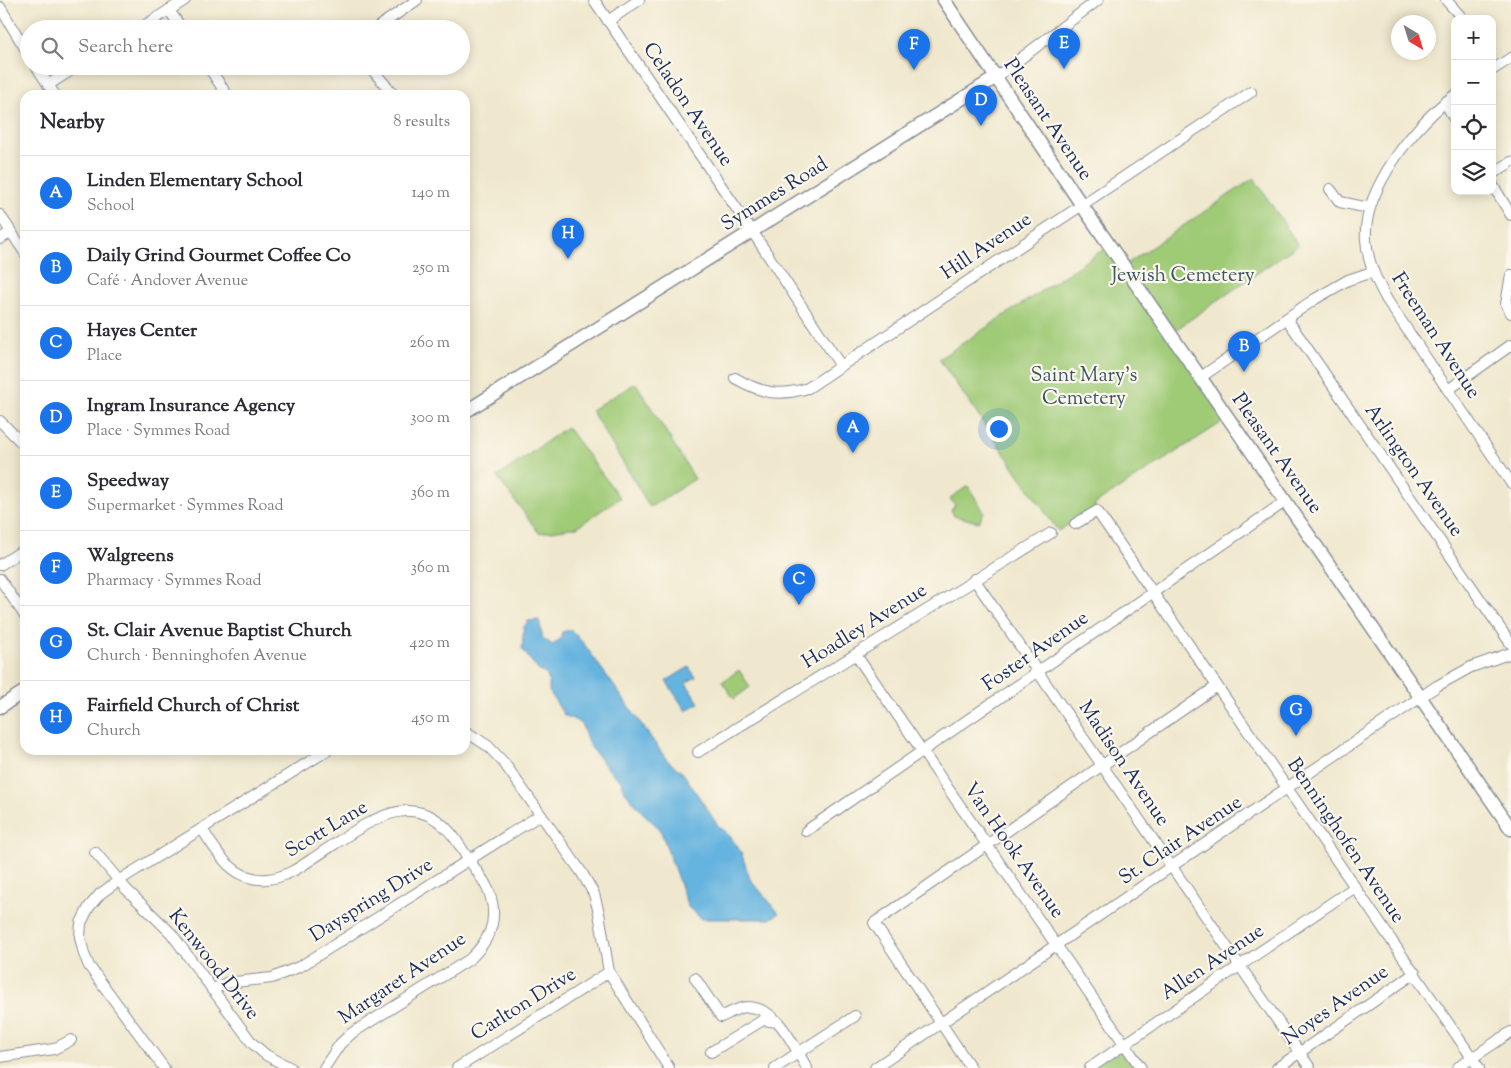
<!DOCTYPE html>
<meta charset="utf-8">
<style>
body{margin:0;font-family:"Sorts Mill Goudy",serif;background:#f2f2f3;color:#2b2b33}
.controls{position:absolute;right:15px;top:15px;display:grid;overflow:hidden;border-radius:10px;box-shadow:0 2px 12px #0003}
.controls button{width:45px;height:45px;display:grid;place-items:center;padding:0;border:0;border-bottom:1px solid #e1e1e2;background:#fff;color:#2b2b33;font:25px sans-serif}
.compass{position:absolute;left:1391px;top:15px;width:45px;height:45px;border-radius:50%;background:#fff;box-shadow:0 2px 12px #0003;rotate:142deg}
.you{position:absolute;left:998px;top:428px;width:18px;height:18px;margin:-12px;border:4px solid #fff;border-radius:50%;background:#1a73e8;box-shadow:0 0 0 8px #1a73e833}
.badge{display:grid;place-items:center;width:32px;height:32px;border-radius:50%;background:#1a73e8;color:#fff;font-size:16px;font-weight:700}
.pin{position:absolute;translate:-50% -41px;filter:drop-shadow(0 1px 2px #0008)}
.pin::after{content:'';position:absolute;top:26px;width:18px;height:15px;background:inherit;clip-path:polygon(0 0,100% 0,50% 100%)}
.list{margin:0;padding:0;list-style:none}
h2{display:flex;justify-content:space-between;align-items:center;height:65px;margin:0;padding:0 20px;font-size:21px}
h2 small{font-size:16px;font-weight:400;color:#7c7c81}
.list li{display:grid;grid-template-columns:32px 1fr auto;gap:15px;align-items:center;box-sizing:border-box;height:75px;padding:0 20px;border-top:1px solid #e1e1e2}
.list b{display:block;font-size:19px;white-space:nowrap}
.list p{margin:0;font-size:16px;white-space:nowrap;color:#7c7c81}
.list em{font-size:16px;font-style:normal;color:#7c7c81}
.icon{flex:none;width:28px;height:28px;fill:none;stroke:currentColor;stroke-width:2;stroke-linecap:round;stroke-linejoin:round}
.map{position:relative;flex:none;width:1511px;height:1068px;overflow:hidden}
.search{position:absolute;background:#fff;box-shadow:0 2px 12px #0003;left:20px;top:20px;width:450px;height:55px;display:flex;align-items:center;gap:12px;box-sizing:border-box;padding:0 18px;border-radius:28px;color:#7c7c81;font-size:19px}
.panel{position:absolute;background:#fff;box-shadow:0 2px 12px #0003;left:20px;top:90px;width:450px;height:665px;border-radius:15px}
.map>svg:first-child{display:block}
.green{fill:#9fca76;stroke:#5d7c6a}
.water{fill:#65b3df;stroke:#40719e}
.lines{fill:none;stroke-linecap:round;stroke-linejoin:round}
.minor-casing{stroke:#868c96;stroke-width:12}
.major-casing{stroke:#868c96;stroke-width:15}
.minor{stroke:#fff;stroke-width:10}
.major{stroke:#fff;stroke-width:12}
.labels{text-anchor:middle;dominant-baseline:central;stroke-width:4.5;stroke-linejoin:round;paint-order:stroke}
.street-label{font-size:20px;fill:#1b2f5e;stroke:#fbf7ec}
.park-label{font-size:20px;fill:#3c5664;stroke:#fbf7ec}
</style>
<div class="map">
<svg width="1511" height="1068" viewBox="0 0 1511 1068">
<rect width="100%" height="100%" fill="#fbf7ec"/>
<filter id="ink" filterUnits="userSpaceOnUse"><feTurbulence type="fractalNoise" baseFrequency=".02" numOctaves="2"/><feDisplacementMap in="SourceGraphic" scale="10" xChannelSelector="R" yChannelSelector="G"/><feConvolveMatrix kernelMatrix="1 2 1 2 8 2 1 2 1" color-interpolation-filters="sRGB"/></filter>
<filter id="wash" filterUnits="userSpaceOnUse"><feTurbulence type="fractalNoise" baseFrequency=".0096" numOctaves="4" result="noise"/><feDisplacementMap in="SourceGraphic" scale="20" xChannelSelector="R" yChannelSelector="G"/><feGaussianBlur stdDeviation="1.12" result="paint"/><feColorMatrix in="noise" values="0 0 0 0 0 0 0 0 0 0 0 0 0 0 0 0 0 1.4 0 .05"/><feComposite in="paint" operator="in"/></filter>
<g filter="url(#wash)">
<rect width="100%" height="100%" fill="#f0e8ce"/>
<g class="green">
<polygon points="1254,178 1298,245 1171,333 1229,418 1095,504 1095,509 1058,531 939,359 1110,245 1125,265"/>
<polygon points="636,383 695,479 650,507 591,410"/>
<polygon points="567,427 620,498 577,527 539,533 497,477"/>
<polygon points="968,486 984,512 979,522 954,516 951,510 955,506 950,498"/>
<polygon points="739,670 750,687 734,699 722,682"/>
<polygon points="1125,1044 1141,1068 1090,1068"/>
</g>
<g class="water">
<polygon points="539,620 543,639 553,645 561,638 562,632 571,630 584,644 667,760 683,773 719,827 730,836 741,852 750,879 779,913 770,919 702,919 688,907 660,829 640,810 624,790 622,782 608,769 589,745 581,723 564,715 549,691 549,682 547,675 538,670 522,649 524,627 528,621"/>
<polygon points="689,667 696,677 686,683 699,703 686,711 666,681"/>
</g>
</g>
<g filter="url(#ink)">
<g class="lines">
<g class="minor-casing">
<g id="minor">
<polyline points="594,0 752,231 841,366"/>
<polyline points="1446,0 1463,19"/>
<polyline points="0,7 29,55"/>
<polyline points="169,10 182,29"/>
<polyline points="608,21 639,0"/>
<polyline points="139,29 185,0"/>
<polyline points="375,29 417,0"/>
<polyline points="36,66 55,95"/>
<polyline points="208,66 227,95"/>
<polyline points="369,66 394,95"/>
<polyline points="1492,70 1511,58"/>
<polyline points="995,78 1098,0"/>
<polyline points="48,85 78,66"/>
<path d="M1455,95C1416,122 1362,191 1366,240C1368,263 1376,280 1387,300L1511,483"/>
<polyline points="1445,102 1455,120"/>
<polyline points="1492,174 1511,162"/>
<polyline points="1492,184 1511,215"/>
<polyline points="1330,189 1340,202 1369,208"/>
<polyline points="0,215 25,253"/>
<polyline points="0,239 11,232"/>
<polyline points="1511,275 1506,304 1511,313"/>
<polyline points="1287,319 1511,644"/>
<polyline points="1201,377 1315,299 1348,280 1372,272"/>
<path d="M735,378C761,393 778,397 808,388L1251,92"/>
<polyline points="1448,390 1511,345"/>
<polyline points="0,421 25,446"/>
<polyline points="1075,524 1097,511 1479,1068"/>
<polyline points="0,565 25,549"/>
<polyline points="0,579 25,616"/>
<polyline points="974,579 1310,1068"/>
<polyline points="856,655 1141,1068"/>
<polyline points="465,731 488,746 504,763 582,873 594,894 599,913 609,972 669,1068"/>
<polyline points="698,752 1051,533"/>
<path d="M202,829C217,853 234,882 267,879C284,878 299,868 312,859C364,826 418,775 462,849C471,865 487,881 491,898C498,923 488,942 470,959L352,1033L340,1044L324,1068"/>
<polyline points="806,831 1286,501"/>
<polyline points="95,852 126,889 171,933 252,1043 266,1055 291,1068"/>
<path d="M695,978L721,1017C728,1014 739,1007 747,1007C778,1007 793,1045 807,1068"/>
<polyline points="212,990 226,983 272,978 301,966 540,815"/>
<polyline points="711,1052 763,1020 778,1022"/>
<polyline points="0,1057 54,1049 71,1040"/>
<polyline points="164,1068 89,966 84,954 80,937 81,923 89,907 100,894 118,881 328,750"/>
<polyline points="457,1068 609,972"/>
<polyline points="775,1068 855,1016"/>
<polyline points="875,1068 1437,686 1471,667 1511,653"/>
<polyline points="971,1068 874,923 1217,686"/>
<polyline points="1090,1068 1355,887"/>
<polyline points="1277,1068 1415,973"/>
<polyline points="1457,1068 1511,1032"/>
</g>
</g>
<g class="major-casing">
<g id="major">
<polyline points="944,0 1081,204 1511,829"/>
<polyline points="465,412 995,78"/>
<polyline points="0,707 25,691"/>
</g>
</g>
<use href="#minor" class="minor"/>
<use href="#major" class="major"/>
</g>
</g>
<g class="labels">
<g class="street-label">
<text transform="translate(687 105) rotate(56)">Celadon Avenue</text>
<text transform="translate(1047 120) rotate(56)">Pleasant Avenue</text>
<text transform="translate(775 195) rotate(-32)">Symmes Road</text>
<text transform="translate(987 247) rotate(-34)">Hill Avenue</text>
<text transform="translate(1435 336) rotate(57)">Freeman Avenue</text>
<text transform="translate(1276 454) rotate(55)">Pleasant Avenue</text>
<text transform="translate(1413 471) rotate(55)">Arlington Avenue</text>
<text transform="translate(865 627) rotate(-32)">Hoadley Avenue</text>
<text transform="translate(1036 652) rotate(-35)">Foster Avenue</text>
<text transform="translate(1123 764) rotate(56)">Madison Avenue</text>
<text transform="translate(327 830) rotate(-31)">Scott Lane</text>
<text transform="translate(1181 841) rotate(-34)">St. Clair Avenue</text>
<text transform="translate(1345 841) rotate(56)">Benninghofen Avenue</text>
<text transform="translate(1013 851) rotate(55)">Van Hook Avenue</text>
<text transform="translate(372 901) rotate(-32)">Dayspring Drive</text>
<text transform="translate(1213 963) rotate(-34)">Allen Avenue</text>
<text transform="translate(213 965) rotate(52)">Kenwood Drive</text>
<text transform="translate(403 979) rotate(-34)">Margaret Avenue</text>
<text transform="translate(524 1005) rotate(-32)">Carlton Drive</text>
<text transform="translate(1336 1006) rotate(-35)">Noyes Avenue</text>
</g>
<g class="park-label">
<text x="1183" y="276">Jewish Cemetery</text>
<text x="1084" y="376">Saint Mary’s<tspan x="1084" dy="23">Cemetery</tspan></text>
</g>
</g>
</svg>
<div class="controls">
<button>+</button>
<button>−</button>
<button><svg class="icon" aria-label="locate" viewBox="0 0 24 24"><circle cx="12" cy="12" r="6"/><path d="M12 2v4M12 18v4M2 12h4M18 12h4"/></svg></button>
<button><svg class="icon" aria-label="layers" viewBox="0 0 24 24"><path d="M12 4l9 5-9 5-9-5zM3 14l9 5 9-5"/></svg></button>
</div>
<svg class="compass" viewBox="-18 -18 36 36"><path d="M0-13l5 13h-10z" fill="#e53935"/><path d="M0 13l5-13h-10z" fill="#7c7c81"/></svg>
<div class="you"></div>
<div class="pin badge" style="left:853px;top:453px">A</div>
<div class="pin badge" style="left:1244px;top:372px">B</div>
<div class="pin badge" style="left:799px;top:605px">C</div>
<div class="pin badge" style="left:981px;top:126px">D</div>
<div class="pin badge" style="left:1064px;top:69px">E</div>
<div class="pin badge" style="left:914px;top:70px">F</div>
<div class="pin badge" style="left:1296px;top:736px">G</div>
<div class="pin badge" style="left:568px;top:259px">H</div>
<div class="search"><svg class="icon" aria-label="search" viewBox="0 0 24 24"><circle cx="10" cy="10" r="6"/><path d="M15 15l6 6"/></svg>Search here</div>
<section class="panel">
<h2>Nearby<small>8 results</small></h2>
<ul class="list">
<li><span class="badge">A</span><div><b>Linden Elementary School</b><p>School</p></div><em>140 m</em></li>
<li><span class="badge">B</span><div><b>Daily Grind Gourmet Coffee Co</b><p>Café · Andover Avenue</p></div><em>250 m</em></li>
<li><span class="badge">C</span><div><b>Hayes Center</b><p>Place</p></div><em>260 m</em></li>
<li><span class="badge">D</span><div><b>Ingram Insurance Agency</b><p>Place · Symmes Road</p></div><em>300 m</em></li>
<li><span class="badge">E</span><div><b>Speedway</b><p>Supermarket · Symmes Road</p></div><em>360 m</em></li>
<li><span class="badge">F</span><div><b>Walgreens</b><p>Pharmacy · Symmes Road</p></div><em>360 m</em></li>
<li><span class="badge">G</span><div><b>St. Clair Avenue Baptist Church</b><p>Church · Benninghofen Avenue</p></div><em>420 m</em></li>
<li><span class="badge">H</span><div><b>Fairfield Church of Christ</b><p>Church</p></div><em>450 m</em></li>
</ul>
</section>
</div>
